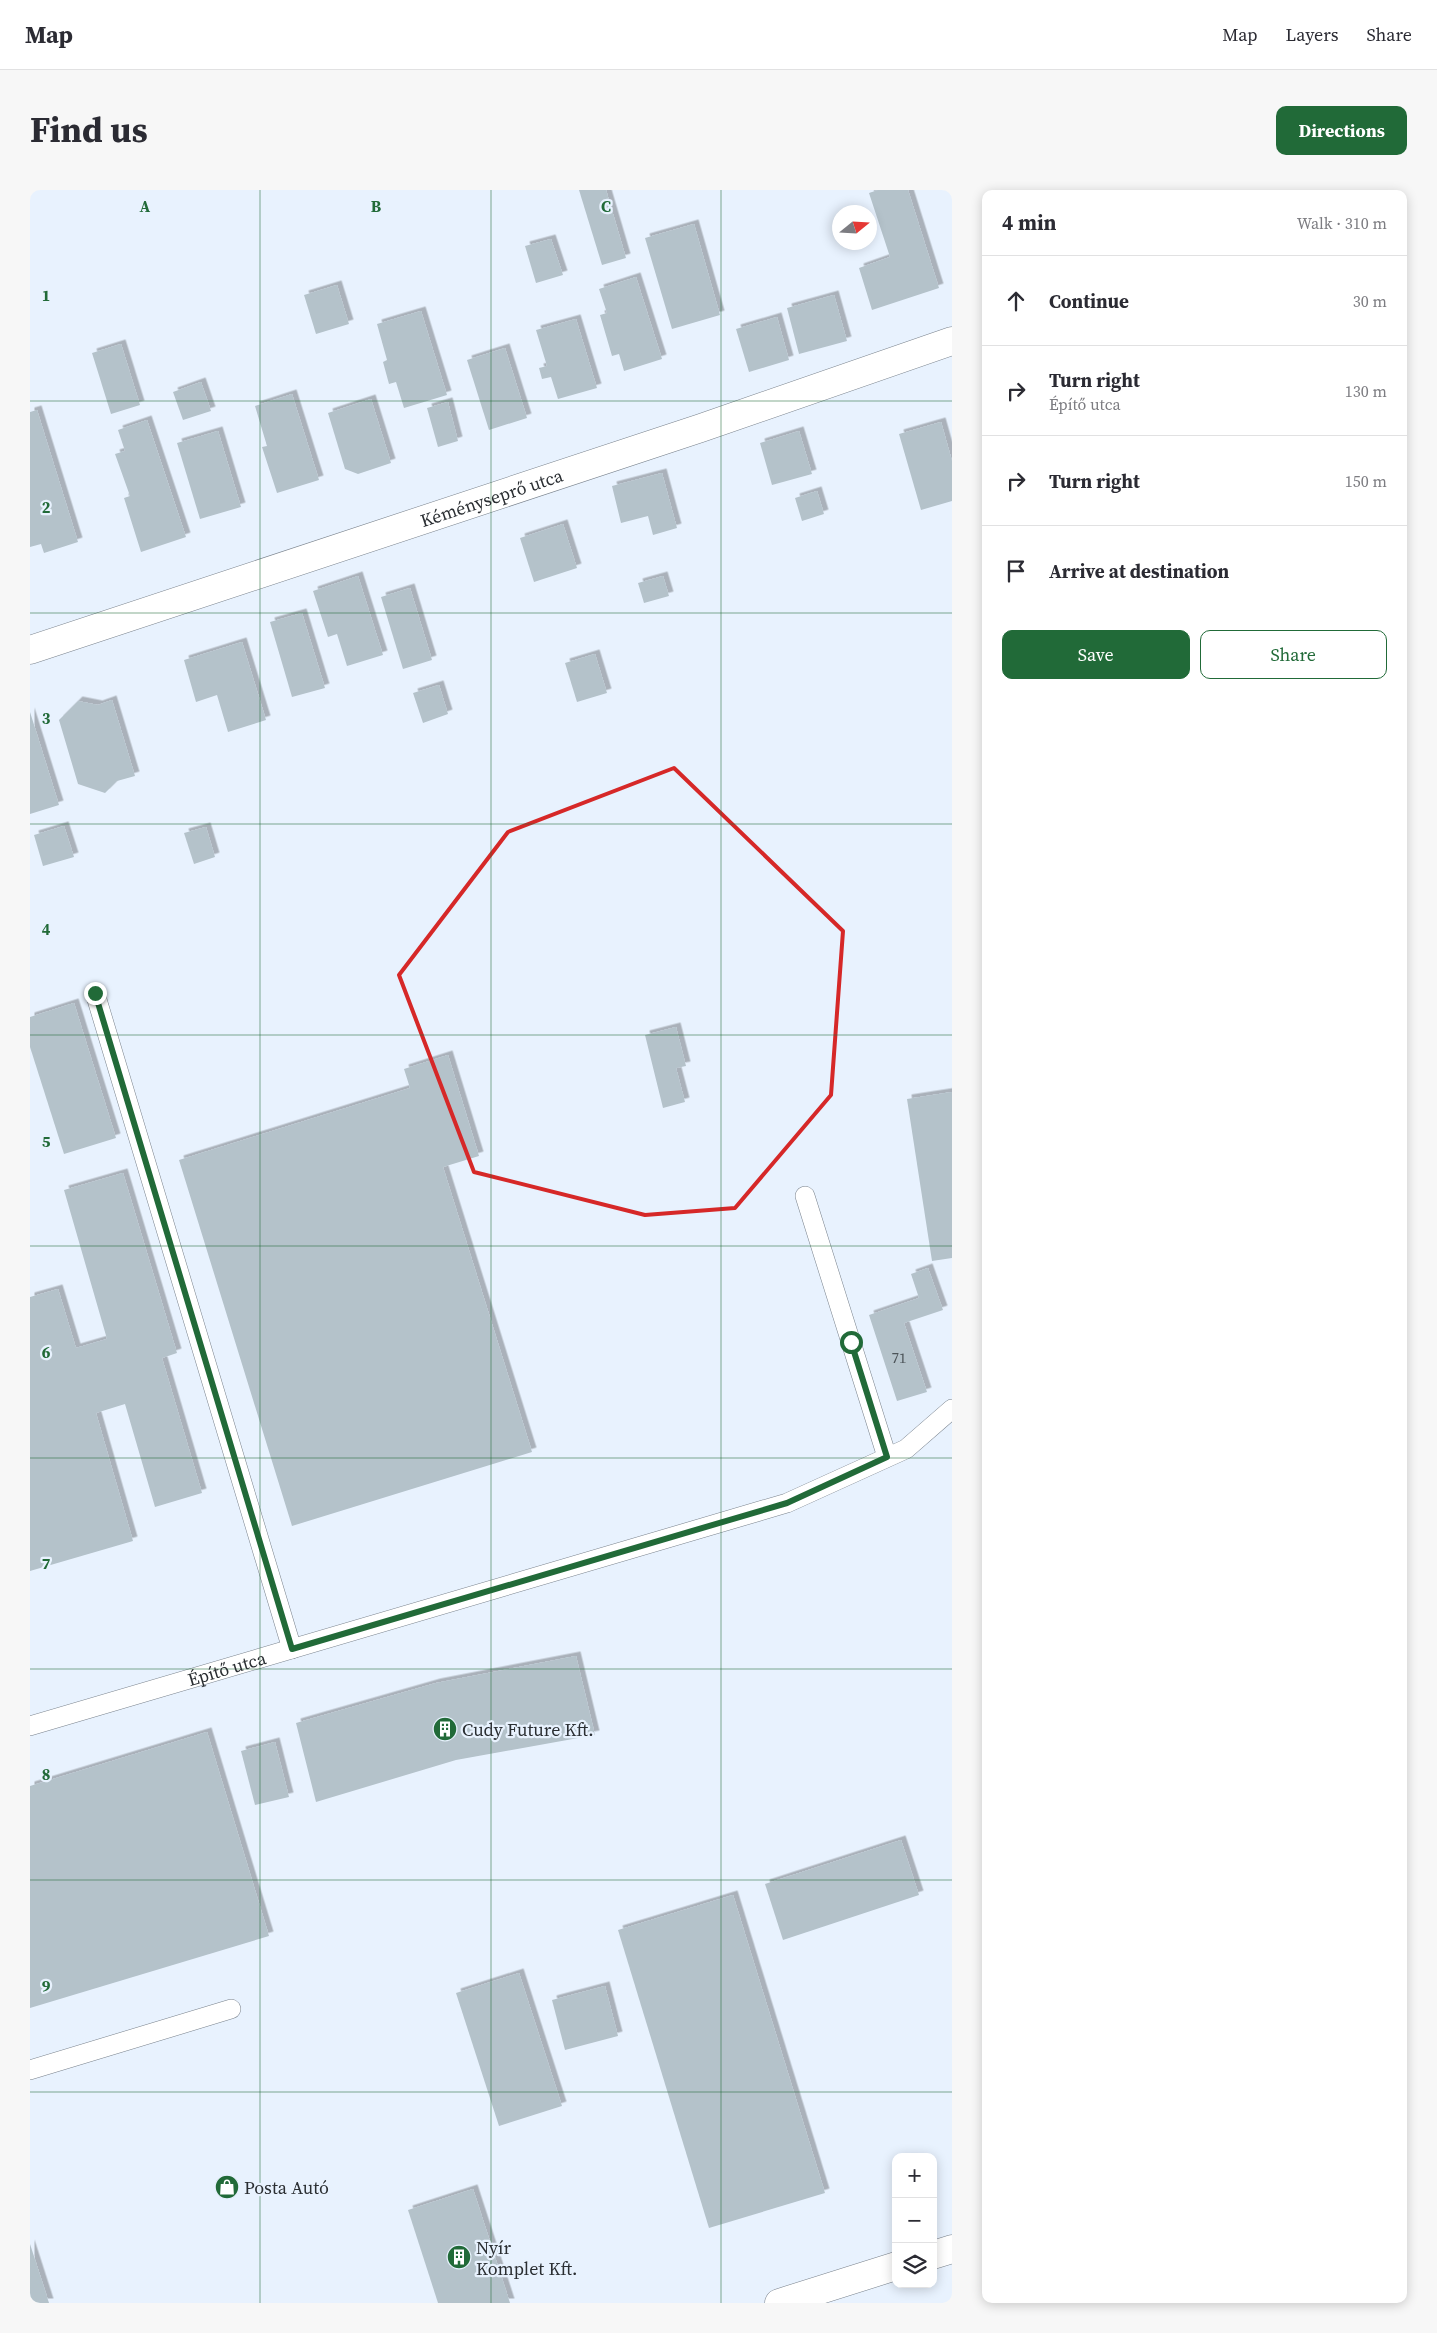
<!DOCTYPE html>
<meta charset="utf-8">
<style>
body{margin:0;font-family:"Source Serif 4",serif;background:#f7f7f7;color:#2b2b33}
.controls{position:absolute;right:15px;bottom:15px;display:grid;overflow:hidden;border-radius:10px;box-shadow:0 2px 12px #0003}
.controls button{width:45px;height:45px;display:grid;place-items:center;padding:0;border:0;border-bottom:1px solid #e1e1e2;background:#fff;color:#2b2b33;font:25px sans-serif}
.compass{position:absolute;left:802px;top:15px;width:45px;height:45px;border-radius:50%;background:#fff;box-shadow:0 2px 12px #0003;rotate:72deg}
.stop{position:absolute;width:15px;height:15px;margin:-11px;border:4px solid #216a38;border-radius:50%;background:#fff}
.stop.end{background:#216a38;border-color:#fff;box-shadow:0 1px 5px #0008}
.list{margin:0;padding:0;list-style:none}
h2{display:flex;justify-content:space-between;align-items:center;height:65px;margin:0;padding:0 20px;font-size:21px}
h2 small{font-size:16px;font-weight:400;color:#7c7c81}
.list li{display:grid;grid-template-columns:32px 1fr auto;gap:15px;align-items:center;box-sizing:border-box;height:90px;padding:0 20px;border-top:1px solid #e1e1e2}
.list b{display:block;font-size:19px;white-space:nowrap}
.list p{margin:0;font-size:16px;white-space:nowrap;color:#7c7c81}
.list em{font-size:16px;font-style:normal;color:#7c7c81}
.actions{display:flex;gap:10px;padding:15px 20px}
.actions a{flex:1;padding:11px 0;border:1px solid #216a38;border-radius:10px;text-align:center;font-size:18px;color:#216a38}
.actions .main{background:#216a38;color:#fff}
.icon{flex:none;width:28px;height:28px;fill:none;stroke:currentColor;stroke-width:2;stroke-linecap:round;stroke-linejoin:round}
.map{position:relative;flex:none;width:922px;height:2113px;overflow:hidden;border-radius:10px}
header{display:flex;align-items:center;gap:30px;box-sizing:border-box;height:70px;padding:0 25px;background:#fff;border-bottom:1px solid #e1e1e2}
header strong{font-size:24px}
nav{display:flex;gap:28px;margin-inline-start:auto;font-size:18px}
.intro{display:flex;align-items:center;justify-content:space-between;box-sizing:border-box;height:120px;padding:0 30px}
h1{margin:0;font-size:35px}
.button{padding:12px 22px;border-radius:10px;background:#216a38;color:#fff;font-size:18px;font-weight:700}
main{display:flex;gap:30px;padding:0 30px}
aside{flex:1;background:#fff;border-radius:10px;box-shadow:0 2px 12px #0003}
.map>svg:first-child{display:block}
.building{fill:#b4c2ca;filter:url(#shadow)}
.lines{fill:none;stroke-linecap:round;stroke-linejoin:round}
.service-casing{stroke:#79828c;stroke-width:20}
.minor-casing{stroke:#79828c;stroke-width:29}
.service{stroke:#fff;stroke-width:19}
.minor{stroke:#fff;stroke-width:28}
.route{stroke:#216a38;stroke-width:6}
.marked{fill:none;stroke:#d62828;stroke-width:4;stroke-linejoin:round}
.grid{fill:none;stroke:#216a38;stroke-width:1;stroke-opacity:0.55}
.labels{text-anchor:middle;dominant-baseline:central;stroke-width:4.5;stroke-linejoin:round;paint-order:stroke}
.number-label{font-size:15px;fill:#4c5358}
.street-label{font-size:18px;fill:#2a2e32;stroke:#e8f2fe}
.poi-label{font-size:18px;fill:#2a2e32;stroke:#e8f2fe;text-anchor:start}
.grid-label{font-size:16px;text-anchor:middle;font-weight:bold;fill:#216a38;stroke:#e8f2fe;stroke-width:4.5;stroke-linejoin:round;paint-order:stroke}
</style>
<header>
<strong>Map</strong>
<nav><a>Map</a><a>Layers</a><a>Share</a></nav>
</header>
<div class="intro"><h1>Find us</h1><a class="button">Directions</a></div>
<main>
<div class="map">
<svg width="922" height="2113" viewBox="0 0 922 2113">
<defs>
<filter id="shadow"><feDropShadow dx="4.5" dy="-4.5" stdDeviation="0" flood-color="#0004"/></filter>
</defs>
<rect width="100%" height="100%" fill="#e8f2fe"/>
<g class="building">
<polygon points="549,0 576,0 596,68 572,75"/>
<polygon points="848,0 878,0 909,98 842,120 829,78 860,67 839,3"/>
<polygon points="664,34 690,125 642,139 615,48"/>
<polygon points="521,49 533,85 506,93 495,56"/>
<polygon points="606,87 632,169 594,181 589,164 582,166 570,125 577,123 569,99"/>
<polygon points="307,95 319,134 286,144 274,105"/>
<polygon points="804,105 817,151 769,164 757,118"/>
<polygon points="391,121 417,205 374,218 366,192 359,194 353,172 357,170 347,134"/>
<polygon points="747,127 759,170 719,182 706,139"/>
<polygon points="546,129 567,198 528,209 521,187 512,189 509,178 517,176 506,140"/>
<polygon points="91,154 110,215 81,224 62,163"/>
<polygon points="475,158 497,228 459,240 437,170"/>
<polygon points="171,192 181,221 153,230 143,202"/>
<polygon points="262,204 289,290 247,303 232,257 237,256 225,216"/>
<polygon points="341,209 361,273 328,284 315,279 298,223"/>
<polygon points="418,212 428,251 408,257 397,218"/>
<polygon points="7,220 48,352 14,363 11,354 0,357 0,222"/>
<polygon points="117,230 156,347 111,362 94,308 100,306 85,264 95,261 88,240"/>
<polygon points="911,232 922,271 922,311 891,320 869,244"/>
<polygon points="188,241 211,317 170,329 147,253"/>
<polygon points="769,241 782,284 742,295 730,253"/>
<polygon points="632,283 647,338 623,345 618,326 591,333 582,296"/>
<polygon points="787,301 794,324 772,331 765,308"/>
<polygon points="533,334 547,378 504,392 490,348"/>
<polygon points="328,386 353,465 317,476 307,444 298,447 283,401"/>
<polygon points="633,386 639,406 614,413 608,393"/>
<polygon points="380,398 402,470 373,479 351,407"/>
<polygon points="272,423 295,498 262,507 240,432"/>
<polygon points="212,452 236,530 198,542 187,505 166,512 154,470"/>
<polygon points="565,464 577,503 547,512 535,473"/>
<polygon points="409,495 418,524 393,533 383,503"/>
<polygon points="82,510 105,586 87,591 75,603 48,594 29,530 48,511 68,515"/>
<polygon points="0,522 29,615 0,624"/>
<polygon points="34,636 44,667 13,676 4,645"/>
<polygon points="176,637 185,667 164,674 154,643"/>
<polygon points="44,813 86,948 34,964 0,857 0,827"/>
<polygon points="646,837 656,876 646,878 655,912 633,918 615,845"/>
<polygon points="418,865 449,966 413,977 502,1262 262,1336 149,970 380,898 374,879"/>
<polygon points="922,902 922,1068 902,1071 877,909"/>
<polygon points="93,983 147,1163 132,1168 172,1303 125,1317 95,1214 66,1223 103,1351 0,1381 0,1107 28,1099 46,1158 77,1149 34,1000"/>
<polygon points="898,1078 913,1120 874,1133 897,1202 867,1211 839,1125 889,1108 881,1084"/>
<polygon points="546,1466 565,1545 426,1570 286,1612 266,1533 406,1493"/>
<polygon points="177,1542 239,1746 0,1818 0,1596"/>
<polygon points="245,1552 259,1607 225,1615 211,1561"/>
<polygon points="871,1650 889,1705 753,1750 735,1694"/>
<polygon points="703,1705 795,2003 679,2038 588,1740"/>
<polygon points="489,1783 532,1916 469,1936 426,1803"/>
<polygon points="575,1796 588,1846 535,1860 522,1810"/>
<polygon points="443,1999 480,2113 408,2113 378,2020"/>
<polygon points="0,2055 0,2054 19,2113 0,2113"/>
</g>
<g class="lines">
<g class="service-casing">
<g id="service">
<polyline points="65,803 262,1459"/>
<polyline points="775,1006 857,1267"/>
<path id="s1" d="M0,1536L757,1313L876,1259L922,1219"/>
<polyline points="0,1880 201,1819"/>
</g>
</g>
<g class="minor-casing">
<g id="minor">
<path id="s2" d="M0,460L671,238L922,151"/>
<polyline points="903,2065 922,2059"/>
<polyline points="749,2113 866,2076"/>
</g>
</g>
<use href="#service" class="service"/>
<use href="#minor" class="minor"/>
</g>
<g class="lines">
<polyline class="route" points="65,803 262,1459 757,1313 857,1267 821,1152"/>
</g>
<path class="marked" d="M644,578L813,741L801,905L705,1018L615,1025L444,982L369,785L478,642Z"/>
<path class="grid" d="M230,0V2113M461,0V2113M691,0V2113M0,211H922M0,423H922M0,634H922M0,845H922M0,1056H922M0,1268H922M0,1479H922M0,1690H922M0,1902H922"/>
<defs>
<g id="building-disc" transform="scale(1.25)"><circle r="9.5" fill="#216a38" stroke="#e8f2fe"/><path d="M-4-6H4V6H1V3H-1V6H-4ZM-2.5-4.3h1.7v1.8h-1.7ZM.8-4.3h1.7v1.8H.8ZM-2.5-1h1.7V.8h-1.7ZM.8-1h1.7V.8H.8Z" fill="#fff"/></g>
<g id="shop-disc" transform="scale(1.25)"><circle r="9.5" fill="#216a38" stroke="#e8f2fe"/><path d="M-5-2.5h2.3a2.7 3.5 0 0 1 5.4 0H5L5.5 6h-11ZM-1.5-2.5h3a1.5 2.3 0 0 0-3 0Z" fill="#fff"/></g>
</defs>
<g fill-rule="evenodd">
<use href="#building-disc" x="415" y="1539"/>
<use href="#shop-disc" x="197" y="1997"/>
<use href="#building-disc" x="429" y="2067"/>
</g>
<g class="labels">
<g class="number-label">
<text x="869" y="1167">71</text>
</g>
<g class="street-label">
<text stroke="none"><textPath href="#s2" startOffset="486">Kéményseprő utca</textPath></text>
<text stroke="none"><textPath href="#s1" startOffset="205">Építő utca</textPath></text>
</g>
<g class="poi-label">
<text x="432" y="1539">Cudy Future Kft.</text>
<text x="214" y="1997">Posta Autó</text>
<text x="446" y="2057">Nyír<tspan x="446" dy="21">Komplet Kft.</tspan></text>
</g>
</g>
<g class="grid-label">
<text x="115" y="22">A</text>
<text x="346" y="22">B</text>
<text x="576" y="22">C</text>
<text x="16" y="111">1</text>
<text x="16" y="323">2</text>
<text x="16" y="534">3</text>
<text x="16" y="745">4</text>
<text x="16" y="957">5</text>
<text x="16" y="1168">6</text>
<text x="16" y="1379">7</text>
<text x="16" y="1590">8</text>
<text x="16" y="1802">9</text>
</g>
</svg>
<div class="controls">
<button>+</button>
<button>−</button>
<button><svg class="icon" aria-label="layers" viewBox="0 0 24 24"><path d="M12 4l9 5-9 5-9-5zM3 14l9 5 9-5"/></svg></button>
</div>
<svg class="compass" viewBox="-18 -18 36 36"><path d="M0-13l5 13h-10z" fill="#e53935"/><path d="M0 13l5-13h-10z" fill="#7c7c81"/></svg>
<div class="stop" style="left:821px;top:1152px"></div>
<div class="stop end" style="left:65px;top:803px"></div>
</div>
<aside>
<h2>4 min<small>Walk · 310 m</small></h2>
<ul class="list">
<li><svg class="icon" aria-label="ahead" viewBox="0 0 24 24"><path d="M12 20V5M6 11l6-6 6 6"/></svg><div><b>Continue</b></div><em>30 m</em></li>
<li><svg class="icon" aria-label="right" viewBox="0 0 24 24"><path d="M7 20v-9h11M14 6l5 5-5 5"/></svg><div><b>Turn right</b><p>Építő utca</p></div><em>130 m</em></li>
<li><svg class="icon" aria-label="right" viewBox="0 0 24 24"><path d="M7 20v-9h11M14 6l5 5-5 5"/></svg><div><b>Turn right</b></div><em>150 m</em></li>
<li><svg class="icon" aria-label="arrive" viewBox="0 0 24 24"><path d="M6 21V4h12l-3 4 3 4H6"/></svg><div><b>Arrive at destination</b></div></li>
</ul>
<div class="actions"><a class="main">Save</a><a>Share</a></div>
</aside>
</main>
